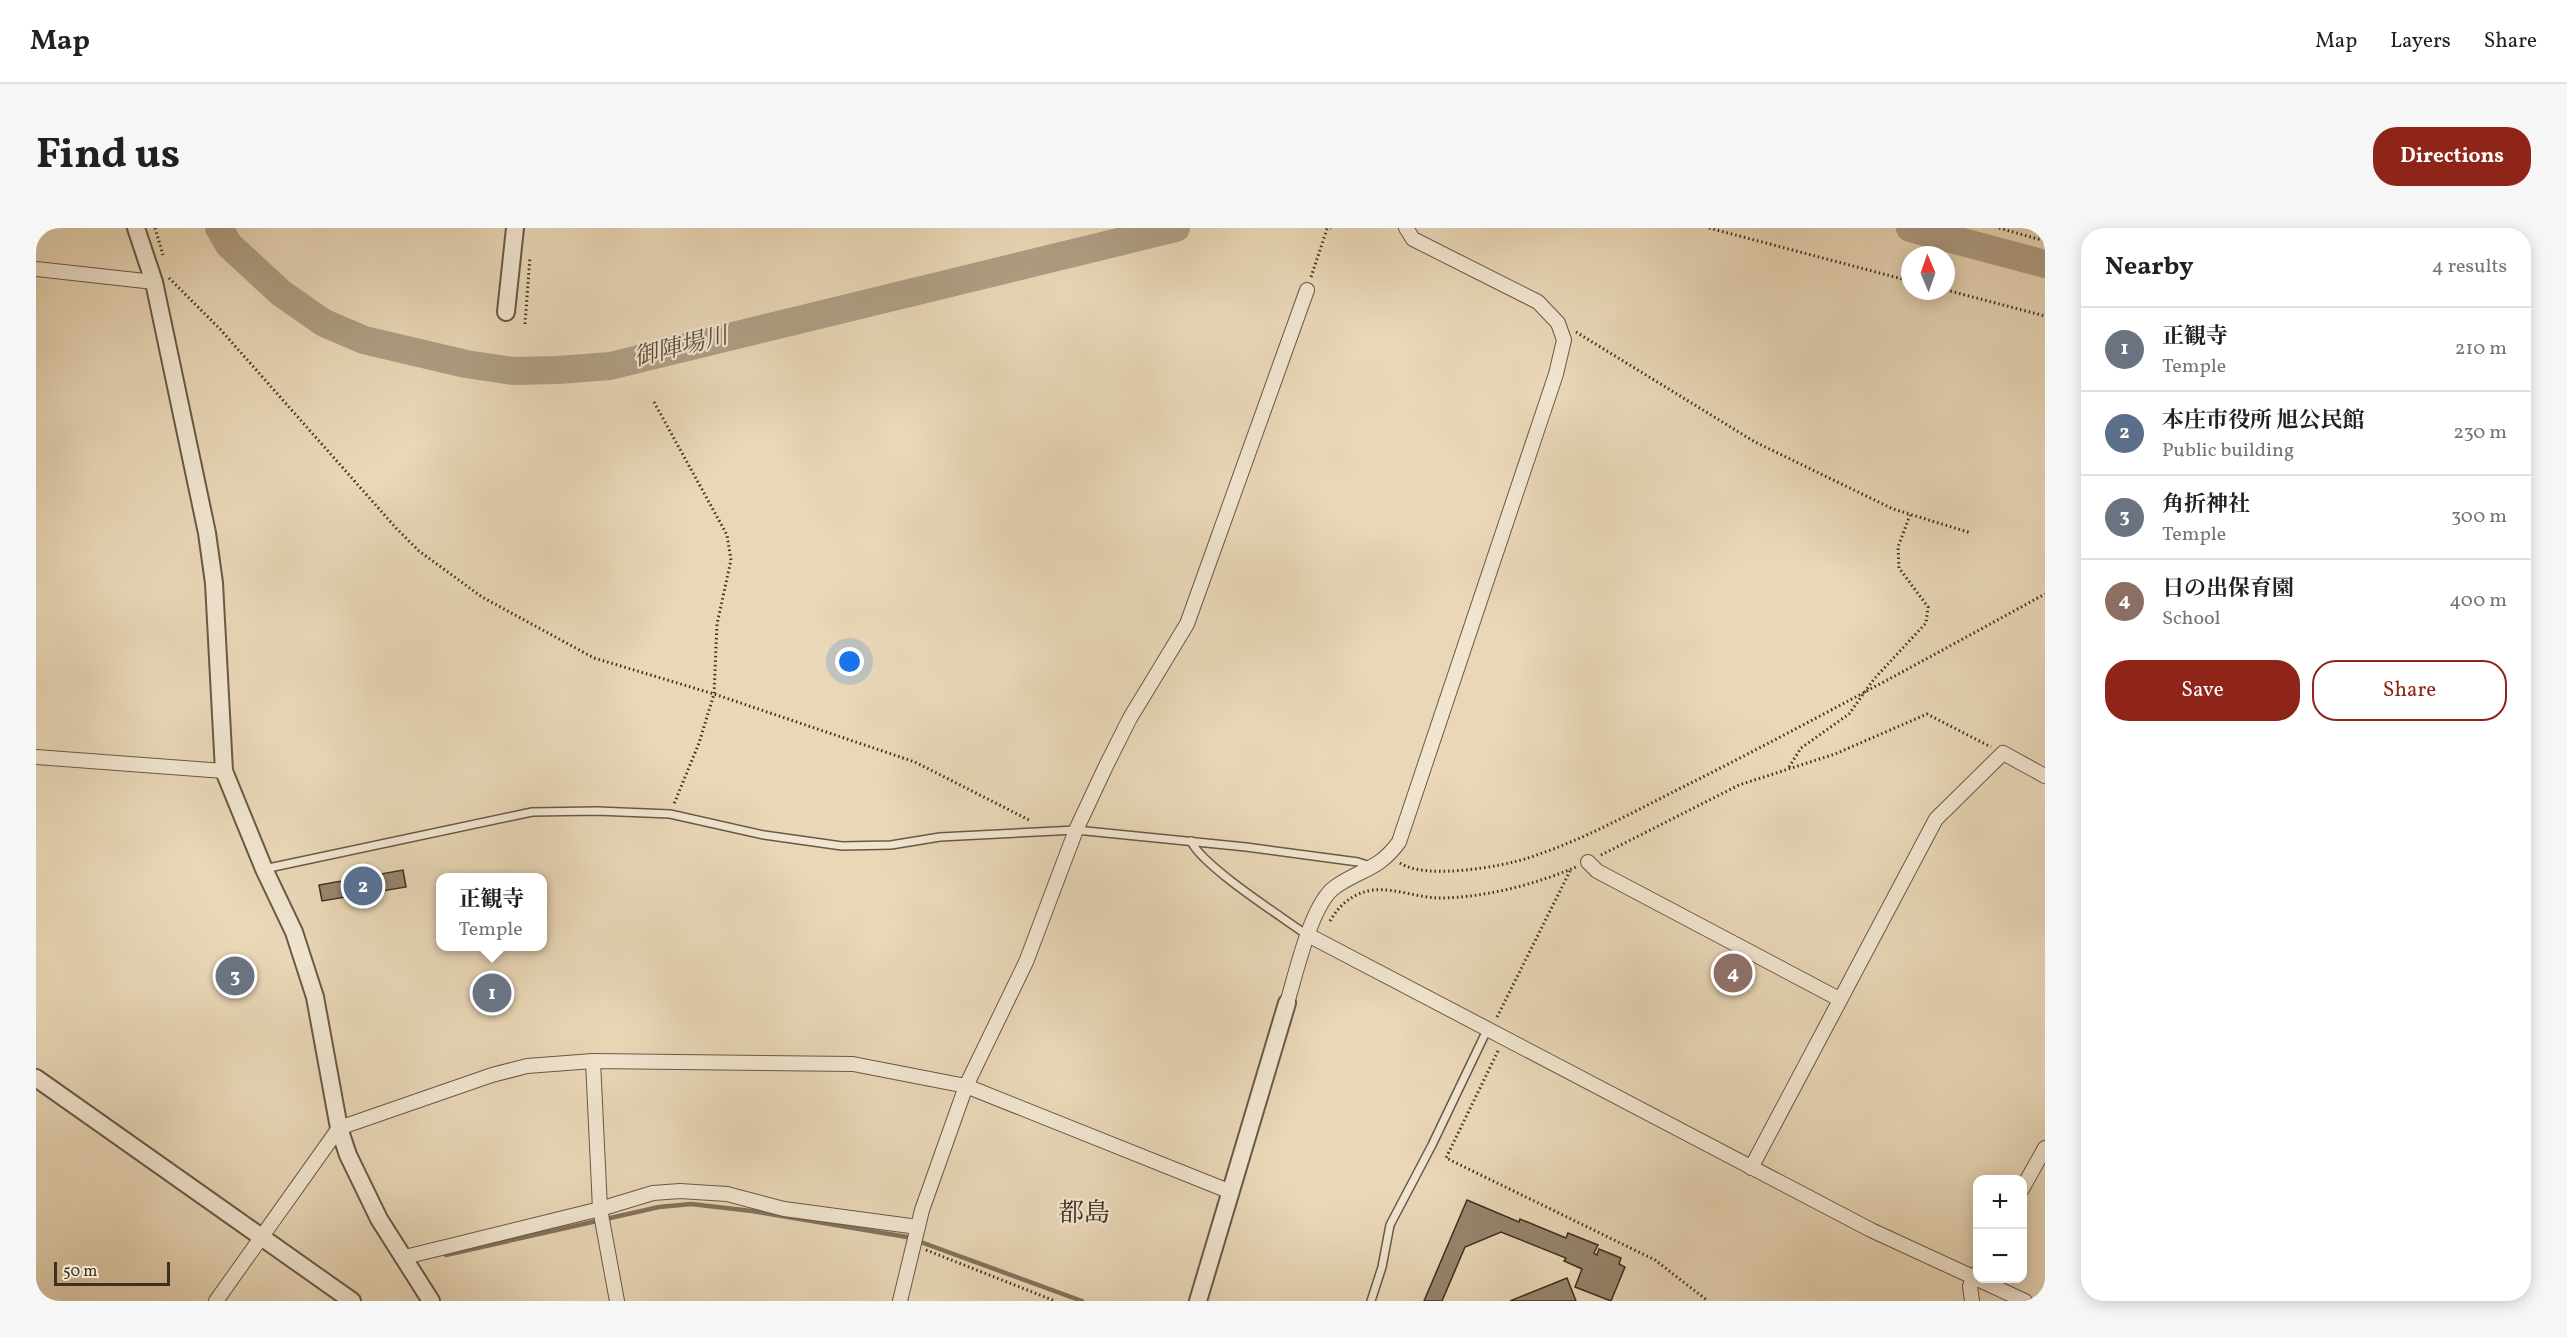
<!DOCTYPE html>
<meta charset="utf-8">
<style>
body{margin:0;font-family:Vollkorn,"Noto Serif JP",serif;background:#f6f6f6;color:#202124}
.controls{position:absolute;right:18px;bottom:18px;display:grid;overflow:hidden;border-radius:12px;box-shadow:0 3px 15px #0003}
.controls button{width:54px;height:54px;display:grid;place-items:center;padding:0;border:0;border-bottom:2px solid #e0e0e0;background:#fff;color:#202124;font:30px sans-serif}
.compass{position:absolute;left:1865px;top:18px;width:54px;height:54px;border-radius:50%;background:#fff;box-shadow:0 3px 15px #0003;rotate:358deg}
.scale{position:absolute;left:18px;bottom:15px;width:116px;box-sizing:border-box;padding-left:6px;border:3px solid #3e2f20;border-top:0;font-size:16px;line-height:21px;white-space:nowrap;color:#3e2f20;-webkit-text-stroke:4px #f1e5d0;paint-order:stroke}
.you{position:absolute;left:814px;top:434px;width:21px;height:21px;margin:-15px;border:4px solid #fff;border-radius:50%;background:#1a73e8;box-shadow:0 0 0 9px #1a73e833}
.badge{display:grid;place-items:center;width:39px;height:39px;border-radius:50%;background:#8f2418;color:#fff;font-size:20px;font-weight:700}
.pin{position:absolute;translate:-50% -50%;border:3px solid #fff;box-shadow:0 2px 6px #0006}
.popup{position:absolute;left:400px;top:645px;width:111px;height:78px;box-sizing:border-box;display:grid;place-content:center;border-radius:12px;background:#fff;filter:drop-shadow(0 2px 4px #0005);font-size:20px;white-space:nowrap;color:#757577}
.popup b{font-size:22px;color:#202124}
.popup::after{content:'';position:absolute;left:50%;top:100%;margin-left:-12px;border:12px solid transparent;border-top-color:#fff}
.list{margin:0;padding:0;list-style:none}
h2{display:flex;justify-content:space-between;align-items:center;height:78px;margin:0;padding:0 24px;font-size:26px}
h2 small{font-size:20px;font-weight:400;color:#757577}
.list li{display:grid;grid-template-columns:39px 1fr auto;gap:18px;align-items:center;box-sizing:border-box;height:84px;padding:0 24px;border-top:2px solid #e0e0e0}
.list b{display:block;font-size:22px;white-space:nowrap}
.list p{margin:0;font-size:20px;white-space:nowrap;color:#757577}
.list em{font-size:20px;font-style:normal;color:#757577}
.actions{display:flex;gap:12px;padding:18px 24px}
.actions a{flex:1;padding:14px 0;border:2px solid #8f2418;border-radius:24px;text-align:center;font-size:21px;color:#8f2418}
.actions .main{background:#8f2418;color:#fff}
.map{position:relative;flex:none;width:2009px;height:1073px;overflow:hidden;border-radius:24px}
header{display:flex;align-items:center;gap:36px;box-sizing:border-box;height:84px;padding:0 30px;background:#fff;border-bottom:2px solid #e0e0e0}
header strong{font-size:28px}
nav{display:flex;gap:33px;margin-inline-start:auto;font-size:21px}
.intro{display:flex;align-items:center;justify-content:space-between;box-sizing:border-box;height:144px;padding:0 36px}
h1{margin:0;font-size:42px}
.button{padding:15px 27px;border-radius:24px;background:#8f2418;color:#fff;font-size:21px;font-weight:700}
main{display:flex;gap:36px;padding:0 36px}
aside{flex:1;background:#fff;border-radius:24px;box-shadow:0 3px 15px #0003}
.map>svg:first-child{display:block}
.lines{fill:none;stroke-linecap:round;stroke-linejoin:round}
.stream{stroke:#82725c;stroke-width:4.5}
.river{stroke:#af9e84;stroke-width:28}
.building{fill:#97866f;stroke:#3e2f20;stroke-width:1.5}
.service-casing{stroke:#695946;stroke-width:10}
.minor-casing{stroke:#695946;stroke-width:16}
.tertiary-casing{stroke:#695946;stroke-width:20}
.path{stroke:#3e2f20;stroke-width:3;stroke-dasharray:1.5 3;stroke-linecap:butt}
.service{stroke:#f1e5d0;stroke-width:7}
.minor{stroke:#f1e5d0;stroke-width:14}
.tertiary{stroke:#f1e5d0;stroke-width:16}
.labels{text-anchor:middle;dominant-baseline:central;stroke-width:4.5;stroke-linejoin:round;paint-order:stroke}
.water-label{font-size:24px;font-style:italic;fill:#5a4b39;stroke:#f1e5d0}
.quarter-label{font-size:26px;fill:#3e2f20;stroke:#f1e5d0}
</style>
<header>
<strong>Map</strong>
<nav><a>Map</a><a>Layers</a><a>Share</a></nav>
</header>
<div class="intro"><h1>Find us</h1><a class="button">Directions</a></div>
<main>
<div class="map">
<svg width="2009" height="1073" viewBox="0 0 2009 1073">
<rect width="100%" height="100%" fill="#e9d7b7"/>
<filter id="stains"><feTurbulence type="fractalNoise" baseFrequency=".00333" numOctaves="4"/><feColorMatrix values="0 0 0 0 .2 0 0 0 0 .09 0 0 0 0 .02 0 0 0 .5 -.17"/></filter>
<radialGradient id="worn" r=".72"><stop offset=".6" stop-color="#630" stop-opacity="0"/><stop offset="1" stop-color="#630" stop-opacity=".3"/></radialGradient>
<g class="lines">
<polyline class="stream" points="410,1027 623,979 655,976 716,983 871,1009 1046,1073"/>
<g class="river">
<polyline points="183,0 193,17 245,65 288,95 328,112 430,136 477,143 522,142 574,138 1140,0"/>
<polyline points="1874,0 2009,36"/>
</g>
</g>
<g class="building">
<polygon points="367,642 370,659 286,673 283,657"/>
<polygon points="204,735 207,760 194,761 191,736"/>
<polygon points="465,752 468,775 447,778 443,755"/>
<polygon points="1431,972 1483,994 1484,991 1530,1010 1532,1005 1562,1017 1558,1025 1561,1027 1563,1021 1585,1030 1583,1036 1589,1039 1575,1073 1539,1059 1546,1041 1528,1033 1530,1030 1465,1004 1429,1019 1406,1073 1388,1073"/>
<polygon points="1531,1050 1540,1073 1474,1073"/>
</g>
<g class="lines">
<g class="service-casing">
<g id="service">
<path d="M1155,613C1166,638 1246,689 1271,707"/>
<polyline points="228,641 496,584 561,583 634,586 728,607 806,618 855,617 904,609 1040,602 1210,619 1322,634 1334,638"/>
<polyline points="1335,1073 1346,1039 1354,997 1396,917 1451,802"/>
</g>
</g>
<g class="minor-casing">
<g id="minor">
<polyline points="0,41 118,54"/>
<polyline points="0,529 188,543"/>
<polyline points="1552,634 1561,643 1803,771"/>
<polyline points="1272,707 1835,1002 1989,1073"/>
<path d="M1251,775C1260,746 1275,676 1299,659C1324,641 1342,643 1363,614L1520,146L1528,112L1522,95L1502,74L1377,11L1370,0"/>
<polyline points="557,833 564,981 581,1073"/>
<polyline points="1715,940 1900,591 1967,525 2009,548"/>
<polyline points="1986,961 2009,920"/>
<polyline points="369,1029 564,981 617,965 644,963 691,966 748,981 882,999"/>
<polyline points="180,1073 303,900 456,847 491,838 557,833 817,836 930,858 1195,964"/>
<polyline points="864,1073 886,982 930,858 990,734 1040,602 1069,540 1094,490 1151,396 1271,62"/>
<polyline points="1936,1073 1934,1058 1942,1044"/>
</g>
</g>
<g class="tertiary-casing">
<g id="tertiary">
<polyline points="100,0 118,54 171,305 178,355 188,543 228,641 258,704 279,769 303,900 312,927 343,991 395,1073"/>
<polyline points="470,84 479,0"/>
<polyline points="0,850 316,1073"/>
<polyline points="1162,1073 1251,775"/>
</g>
</g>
<g class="path">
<polyline points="119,0 127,27"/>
<polyline points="1673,0 1874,53"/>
<polyline points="1963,0 2009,13"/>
<polyline points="1275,49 1291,1 1295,0"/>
<polyline points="133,50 184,101 360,300 383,323 446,369 558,430 678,466 879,534 995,593"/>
<polyline points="1910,62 2009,88"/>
<polyline points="489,96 494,29"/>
<polyline points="1540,104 1719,214 1857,281 1935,305"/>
<polyline points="618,174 691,307 695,332 681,396 678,466 663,515 638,576"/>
<polyline points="1753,539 1765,520 1813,486 1838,451 1890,395 1892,379 1863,340 1862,319 1874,287"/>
<polyline points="1565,627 1703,557 1799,526 1891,486 1955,519"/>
<path d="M1364,635C1389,652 1464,639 1492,630C1551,611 1606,579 1661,552C1779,492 1894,429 2009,366"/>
<path d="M1294,693C1304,676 1317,665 1337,662C1358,660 1381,669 1401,670C1448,670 1497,657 1540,639"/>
<polyline points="1461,789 1534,643"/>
<polyline points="1462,823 1410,930 1619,1032 1672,1073"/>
<polyline points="890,1022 1019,1073"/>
</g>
<use href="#service" class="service"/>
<use href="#minor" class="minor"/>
<use href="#tertiary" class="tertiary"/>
</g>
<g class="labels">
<g class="water-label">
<text transform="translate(645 120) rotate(-14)">御陣場川</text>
</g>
<g class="quarter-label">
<text x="1048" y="986">都島</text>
</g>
</g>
<rect width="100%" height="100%" filter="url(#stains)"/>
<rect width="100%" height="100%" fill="url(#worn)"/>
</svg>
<div class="controls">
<button>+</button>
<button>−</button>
</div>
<svg class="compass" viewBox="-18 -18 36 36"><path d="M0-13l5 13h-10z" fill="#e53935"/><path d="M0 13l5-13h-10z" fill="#757577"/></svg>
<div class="scale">50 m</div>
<div class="you"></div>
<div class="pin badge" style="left:456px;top:765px;background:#6b7280">1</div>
<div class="popup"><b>正観寺</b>Temple</div>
<div class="pin badge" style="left:327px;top:658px;background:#5c6f8a">2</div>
<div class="pin badge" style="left:199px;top:748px;background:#6b7280">3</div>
<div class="pin badge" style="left:1697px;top:745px;background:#8d6e63">4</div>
</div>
<aside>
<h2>Nearby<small>4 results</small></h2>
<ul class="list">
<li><span class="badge" style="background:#6b7280">1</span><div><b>正観寺</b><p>Temple</p></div><em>210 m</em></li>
<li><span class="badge" style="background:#5c6f8a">2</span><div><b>本庄市役所 旭公民館</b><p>Public building</p></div><em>230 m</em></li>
<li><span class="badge" style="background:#6b7280">3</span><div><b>角折神社</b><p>Temple</p></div><em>300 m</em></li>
<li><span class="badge" style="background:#8d6e63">4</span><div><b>日の出保育園</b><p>School</p></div><em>400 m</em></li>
</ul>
<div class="actions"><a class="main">Save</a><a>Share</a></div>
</aside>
</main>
